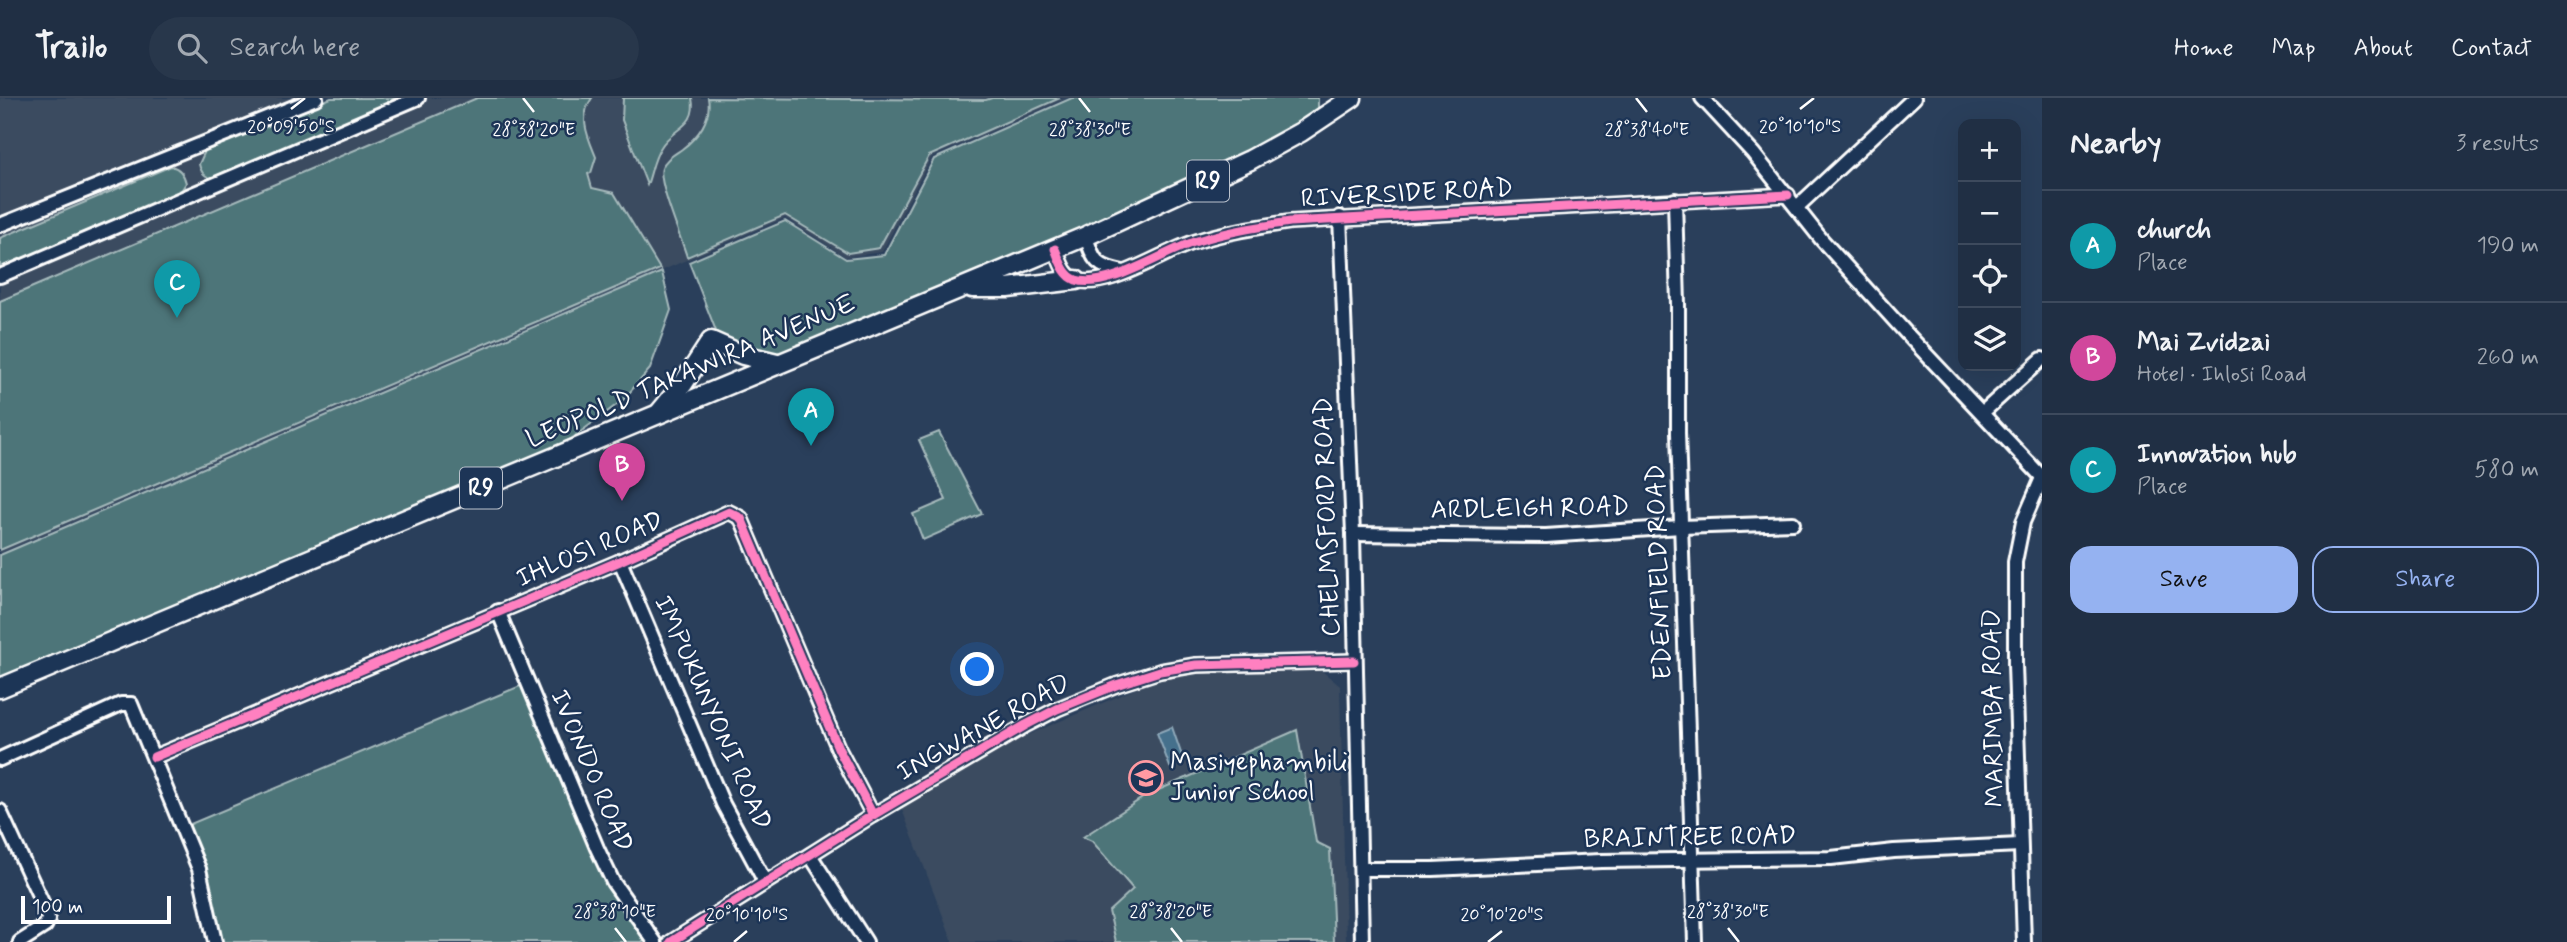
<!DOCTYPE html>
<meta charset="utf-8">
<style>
body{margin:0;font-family:Mynerve,sans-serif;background:#28374b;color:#f1f3f6}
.controls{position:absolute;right:21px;top:21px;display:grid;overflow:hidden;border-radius:14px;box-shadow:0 7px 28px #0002}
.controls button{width:63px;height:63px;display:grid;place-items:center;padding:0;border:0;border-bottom:2px solid #3d4a5d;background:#202f44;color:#f1f3f6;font:35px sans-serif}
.scale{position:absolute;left:21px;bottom:18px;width:150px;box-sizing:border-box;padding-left:7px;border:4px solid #fff;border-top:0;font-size:19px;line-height:24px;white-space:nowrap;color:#fff;-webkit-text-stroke:5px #1d3557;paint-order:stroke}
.you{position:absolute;left:978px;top:572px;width:24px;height:24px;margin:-18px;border:5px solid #fff;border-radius:50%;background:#1a73e8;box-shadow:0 0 0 10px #1a73e833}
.badge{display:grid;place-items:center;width:46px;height:46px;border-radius:50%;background:#95b2f1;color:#fff;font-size:23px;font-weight:700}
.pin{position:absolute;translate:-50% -58px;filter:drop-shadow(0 2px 4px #0008)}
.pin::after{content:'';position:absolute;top:37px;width:24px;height:21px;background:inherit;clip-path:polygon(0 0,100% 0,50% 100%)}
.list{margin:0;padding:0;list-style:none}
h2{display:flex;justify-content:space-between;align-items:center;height:91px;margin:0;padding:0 28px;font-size:30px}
h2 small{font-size:23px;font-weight:400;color:#a2a9b2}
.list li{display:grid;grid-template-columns:46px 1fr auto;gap:21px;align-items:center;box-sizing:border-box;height:112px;padding:0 28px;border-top:2px solid #3d4a5d}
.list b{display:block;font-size:26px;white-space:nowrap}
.list p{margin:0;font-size:23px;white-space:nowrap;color:#a2a9b2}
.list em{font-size:23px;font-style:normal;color:#a2a9b2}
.actions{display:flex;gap:14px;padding:21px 28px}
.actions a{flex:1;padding:16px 0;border:2px solid #95b2f1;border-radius:21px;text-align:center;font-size:24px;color:#95b2f1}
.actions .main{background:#95b2f1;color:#111}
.icon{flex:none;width:38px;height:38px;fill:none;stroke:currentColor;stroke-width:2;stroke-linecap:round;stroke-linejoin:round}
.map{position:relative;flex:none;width:2042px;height:844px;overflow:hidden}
header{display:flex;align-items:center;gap:42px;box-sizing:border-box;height:98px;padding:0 35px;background:#202f44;border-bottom:2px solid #3d4a5d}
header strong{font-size:33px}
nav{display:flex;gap:38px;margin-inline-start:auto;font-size:24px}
.search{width:490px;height:63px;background:#28374b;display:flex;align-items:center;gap:18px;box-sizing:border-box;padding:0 24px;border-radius:38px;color:#a2a9b2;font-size:26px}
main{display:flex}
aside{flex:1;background:#202f44}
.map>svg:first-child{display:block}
.built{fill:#3a4b60}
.green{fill:#4e7579;stroke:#a6babc;stroke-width:2}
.water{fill:#456f8c;stroke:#8fa9ba;stroke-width:2}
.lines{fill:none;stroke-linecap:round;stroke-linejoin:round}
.minor-casing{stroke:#fff;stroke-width:18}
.highway-casing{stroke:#fff;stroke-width:23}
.minor{stroke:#1d3557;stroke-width:12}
.highway{stroke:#1d3557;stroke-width:18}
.cycleway-casing{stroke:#1d3557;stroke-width:13}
.cycleway{stroke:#ff80c0;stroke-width:9}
.ticks{fill:none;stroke:#fff;stroke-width:2.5}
.labels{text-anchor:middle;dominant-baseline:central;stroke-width:5;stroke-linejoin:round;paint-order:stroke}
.shield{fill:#1d3557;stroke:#bbc2cd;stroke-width:2}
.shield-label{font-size:24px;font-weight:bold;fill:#fff}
.street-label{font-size:26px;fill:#fff;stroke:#1d3557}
.poi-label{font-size:26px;fill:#fff;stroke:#1d3557;text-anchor:start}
.ticks-label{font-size:18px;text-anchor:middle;fill:#fff;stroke:#1d3557;stroke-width:5;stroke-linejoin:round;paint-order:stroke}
</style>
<header>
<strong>Trailo</strong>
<div class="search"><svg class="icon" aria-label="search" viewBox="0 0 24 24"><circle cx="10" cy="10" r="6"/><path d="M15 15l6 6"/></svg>Search here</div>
<nav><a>Home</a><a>Map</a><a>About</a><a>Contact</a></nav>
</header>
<main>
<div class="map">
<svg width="2042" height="844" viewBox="0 0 2042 844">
<rect width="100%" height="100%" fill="#2a3f5b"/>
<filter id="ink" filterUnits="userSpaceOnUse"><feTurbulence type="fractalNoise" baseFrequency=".0143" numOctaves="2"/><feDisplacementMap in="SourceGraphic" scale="14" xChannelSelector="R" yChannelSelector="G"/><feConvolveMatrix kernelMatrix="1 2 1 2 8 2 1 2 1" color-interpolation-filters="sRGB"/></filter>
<g filter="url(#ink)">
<g class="built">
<polygon points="0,0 1067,0 932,59 882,154 846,159 785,120 0,455"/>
<polygon points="1321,572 1340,588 1346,844 953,844 901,709 1009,645 1170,576"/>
</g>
<g class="green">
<path d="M331,0H394L389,6L214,81C205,79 201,75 199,66L205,53Z"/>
<path d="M477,0H592C578,20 588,39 596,59L591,75L588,76L592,90L614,95L660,171L0,452V203Z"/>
<path d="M623,0H692C698,29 673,29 661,49C653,61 652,74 647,87L622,22Z"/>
<path d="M708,0L986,2L992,0H1060L929,58L879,150L848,155L785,117L687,159C682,142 657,83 662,70C665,61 675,56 682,51C698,39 712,21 708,0Z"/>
<polygon points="1072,0 1318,0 1318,12 1250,54 1104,121 785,254 766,259 724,244 716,233 689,164 785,123 846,161 884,157 934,61"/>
<path d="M171,68C180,70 184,76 186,85L179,96L4,170L0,169V140Z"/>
<polygon points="662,174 671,212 650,271 623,302 571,341 493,379 0,584 0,457"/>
<polygon points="939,334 982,416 923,442 913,416 946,402 919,342"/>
<polygon points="525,586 594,751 649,844 219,844 202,767 188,727"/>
<polygon points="1297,632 1316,744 1330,751 1334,844 1116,844 1109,813 1133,791 1092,743 1083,739 1147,697"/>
</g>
<polygon class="water" points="1172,629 1184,664 1170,669 1157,635"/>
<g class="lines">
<g class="minor-casing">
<g id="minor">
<polyline points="1702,0 1753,55 1822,142 1907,236 2042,379"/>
<polyline points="1675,102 1678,206 1678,335 1695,844"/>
<polyline points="1797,109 1914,0"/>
<polyline points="1340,119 1353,436 1362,844"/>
<polyline points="0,127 316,0"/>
<path d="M1086,138C1093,163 1097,169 1123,174"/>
<path d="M1055,151C1060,162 1063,177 1076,182C1107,192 1163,154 1194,144C1225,134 1257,129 1290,124L1788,97"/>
<polyline points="0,178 418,0"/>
<polyline points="1982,315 2042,261"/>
<polyline points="1353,436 1546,438 1681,429 1793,425"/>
<polyline points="620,463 723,706 765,784"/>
<polyline points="498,513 597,750 613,784 655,844"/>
<polyline points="154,659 620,463 729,414 741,420 839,652 873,717"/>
<polyline points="0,661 121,606 131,606 199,771 215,844"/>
<polyline points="0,713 47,815 48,822 45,828 20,844"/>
<polyline points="810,757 866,844"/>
<polyline points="1361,771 1433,771 1601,763 1831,760 1894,753 2020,747"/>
<polyline points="671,844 873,717 1026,627 1057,611 1116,587 1160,573 1196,567 1354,563"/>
<polyline points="2024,844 2015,566 2015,464 2023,424 2042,380"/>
</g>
</g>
<g class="highway-casing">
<g id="highway">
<polyline points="972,190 1008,190 1076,182"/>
<polyline points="660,314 683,286 711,243 743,257 777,265"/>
<polyline points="0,590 1086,138 1250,62 1301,34 1352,0"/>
</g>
</g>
<use href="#minor" class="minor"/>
<use href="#highway" class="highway"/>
<g class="cycleway-casing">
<g id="cycleway">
<path d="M1055,151C1060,162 1063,177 1076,182C1107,192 1163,154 1194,144C1225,134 1257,129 1290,124L1788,97"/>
<polyline points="154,659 620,463 729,414 741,420 839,652 873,717"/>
<polyline points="671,844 873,717 1026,627 1057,611 1116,587 1160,573 1196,567 1354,563"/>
</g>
</g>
<use href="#cycleway" class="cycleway"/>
</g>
</g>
<path class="ticks" d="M523,0L534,14M1079,0L1090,14M1636,0L1647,14M291,11L305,0M1800,11L1814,0M615,830L626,844M1171,830L1182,844M1728,830L1739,844M734,844L747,833M1488,844L1502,833"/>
<defs>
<g id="school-ring" transform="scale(1.75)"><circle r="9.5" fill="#1d3557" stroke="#ff9aa2" stroke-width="1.5"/><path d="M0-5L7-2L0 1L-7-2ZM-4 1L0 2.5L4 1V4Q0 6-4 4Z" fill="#ff9aa2"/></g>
</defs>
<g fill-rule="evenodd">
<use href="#school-ring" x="1146" y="680"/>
</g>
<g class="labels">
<g class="shield">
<rect x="1187" y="62.5" width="42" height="41" rx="5"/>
<rect x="460" y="369.5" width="42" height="41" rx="5"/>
</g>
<g class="shield-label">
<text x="1208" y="83">R9</text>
<text x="481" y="390">R9</text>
</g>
<g class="street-label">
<text transform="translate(1407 96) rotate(-3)">RIVERSIDE ROAD</text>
<text transform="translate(691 274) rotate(-23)">LEOPOLD TAKAWIRA AVENUE</text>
<text transform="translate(1530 411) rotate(-1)">ARDLEIGH ROAD</text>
<text transform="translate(1328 419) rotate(-92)">CHELMSFORD ROAD</text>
<text transform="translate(590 452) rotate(-23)">IHLOSI ROAD</text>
<text transform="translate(1660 474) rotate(-92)">EDENFIELD ROAD</text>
<text transform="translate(1994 610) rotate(-91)">MARIMBA ROAD</text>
<text transform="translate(712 615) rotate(66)">IMPUKUNYONI ROAD</text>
<text transform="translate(984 630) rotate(-29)">INGWANE ROAD</text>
<text transform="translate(591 673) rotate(67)">IVONDO ROAD</text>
<text transform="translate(1690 740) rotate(-1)">BRAINTREE ROAD</text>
</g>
<g class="poi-label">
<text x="1170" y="665">Masiyephambili<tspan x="1170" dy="30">Junior School</tspan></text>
</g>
</g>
<g class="ticks-label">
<text x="291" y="34">20°09'50"S</text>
<text x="1800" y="34">20°10'10"S</text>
<text x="534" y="37">28°38'20"E</text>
<text x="1090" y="37">28°38'30"E</text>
<text x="1647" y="37">28°38'40"E</text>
<text x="615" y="819">28°38'10"E</text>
<text x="1171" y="819">28°38'20"E</text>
<text x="1728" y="819">28°38'30"E</text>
<text x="747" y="822">20°10'10"S</text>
<text x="1502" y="822">20°10'20"S</text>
</g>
</svg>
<div class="controls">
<button>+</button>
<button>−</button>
<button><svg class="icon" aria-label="locate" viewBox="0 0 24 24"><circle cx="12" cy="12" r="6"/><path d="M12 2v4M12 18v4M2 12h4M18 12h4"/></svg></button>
<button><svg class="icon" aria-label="layers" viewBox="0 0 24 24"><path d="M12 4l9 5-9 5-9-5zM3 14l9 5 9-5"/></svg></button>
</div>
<div class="scale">100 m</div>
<div class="you"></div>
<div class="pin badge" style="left:811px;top:348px;background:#0f9aa8">A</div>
<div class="pin badge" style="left:622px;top:403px;background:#d1479c">B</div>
<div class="pin badge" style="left:177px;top:220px;background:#0f9aa8">C</div>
</div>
<aside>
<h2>Nearby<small>3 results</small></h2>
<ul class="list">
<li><span class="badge" style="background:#0f9aa8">A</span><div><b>church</b><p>Place</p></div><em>190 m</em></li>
<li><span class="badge" style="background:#d1479c">B</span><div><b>Mai Zvidzai</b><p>Hotel · Ihlosi Road</p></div><em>260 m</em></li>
<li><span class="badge" style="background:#0f9aa8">C</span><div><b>Innovation hub</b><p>Place</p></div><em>580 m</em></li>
</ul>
<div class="actions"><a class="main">Save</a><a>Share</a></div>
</aside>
</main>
